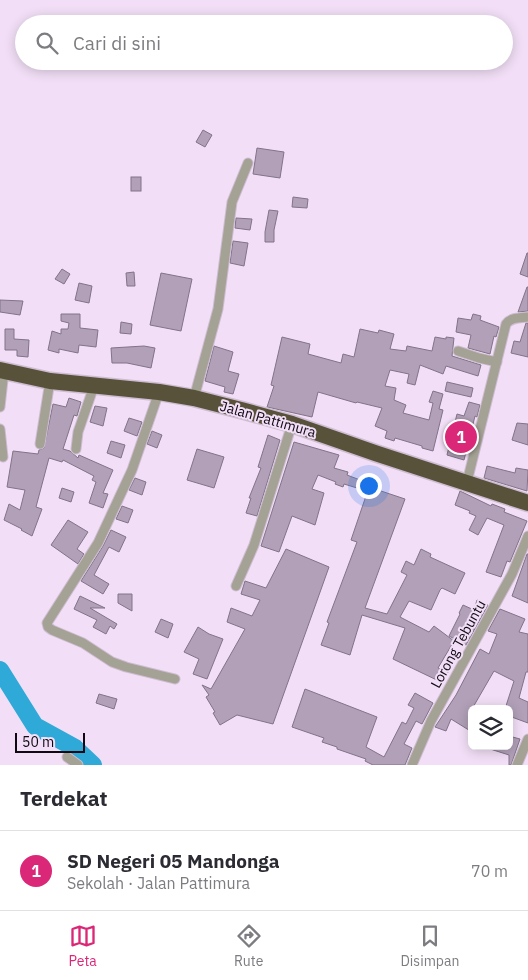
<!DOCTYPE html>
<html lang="id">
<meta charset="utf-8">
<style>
body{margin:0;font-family:"IBM Plex Sans",sans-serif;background:#f2f2f3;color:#2b2b33}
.controls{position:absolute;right:15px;bottom:15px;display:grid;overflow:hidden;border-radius:8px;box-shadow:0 2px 12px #0003}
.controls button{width:45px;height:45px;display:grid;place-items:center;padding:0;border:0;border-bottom:1px solid #e1e1e2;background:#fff;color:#2b2b33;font:25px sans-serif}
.scale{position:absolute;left:15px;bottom:12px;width:70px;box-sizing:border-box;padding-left:5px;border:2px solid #0f0911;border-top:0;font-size:14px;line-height:18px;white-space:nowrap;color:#0f0911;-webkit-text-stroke:4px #f2dff7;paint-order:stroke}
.you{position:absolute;left:368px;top:485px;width:18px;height:18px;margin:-12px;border:4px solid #fff;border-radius:50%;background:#1a73e8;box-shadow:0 0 0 8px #1a73e833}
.badge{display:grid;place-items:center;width:32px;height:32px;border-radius:50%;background:#db2777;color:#fff;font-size:16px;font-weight:700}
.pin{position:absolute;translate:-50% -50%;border:2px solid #fff;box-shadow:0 1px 5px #0006}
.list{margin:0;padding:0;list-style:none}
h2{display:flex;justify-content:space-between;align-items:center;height:65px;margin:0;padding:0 20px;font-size:21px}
h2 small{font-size:16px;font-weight:400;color:#7c7c81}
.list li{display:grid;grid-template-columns:32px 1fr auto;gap:15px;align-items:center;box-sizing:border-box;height:80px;padding:0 20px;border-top:1px solid #e1e1e2}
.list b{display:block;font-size:19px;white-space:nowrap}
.list p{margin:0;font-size:16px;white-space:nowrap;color:#7c7c81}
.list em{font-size:16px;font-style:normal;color:#7c7c81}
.icon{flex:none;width:28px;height:28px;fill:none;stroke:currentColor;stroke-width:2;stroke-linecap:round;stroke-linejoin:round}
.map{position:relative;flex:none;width:528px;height:765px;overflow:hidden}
.search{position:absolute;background:#fff;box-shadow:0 2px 12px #0003;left:15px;right:15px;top:15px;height:55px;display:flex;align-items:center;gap:12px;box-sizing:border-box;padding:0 18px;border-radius:28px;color:#7c7c81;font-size:19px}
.sheet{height:145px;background:#fff}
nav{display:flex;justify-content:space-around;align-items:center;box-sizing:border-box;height:70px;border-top:1px solid #e1e1e2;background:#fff;font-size:14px;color:#7c7c81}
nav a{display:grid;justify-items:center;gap:2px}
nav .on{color:#db2777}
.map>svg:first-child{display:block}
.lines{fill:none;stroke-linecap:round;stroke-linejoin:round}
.river{stroke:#2fa9d7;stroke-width:18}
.building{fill:#b1a0b8;stroke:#827389}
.street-casing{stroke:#cebdd2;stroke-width:11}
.highway-casing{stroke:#cebdd2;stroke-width:19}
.street{stroke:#a4a195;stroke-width:9}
.highway{stroke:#59523a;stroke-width:16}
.labels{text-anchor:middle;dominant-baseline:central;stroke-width:4;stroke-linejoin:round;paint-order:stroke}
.street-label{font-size:14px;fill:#0f0911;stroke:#f2dff7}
</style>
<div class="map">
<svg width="528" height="765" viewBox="0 0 528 765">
<rect width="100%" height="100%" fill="#f2dff7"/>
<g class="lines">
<polyline class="river" points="0,670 35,726 75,748 93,765"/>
</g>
<g class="building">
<polygon points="203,130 212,135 205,147 196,142"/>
<polygon points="257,148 284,152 280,178 253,174"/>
<rect x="131" y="177" width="10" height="14"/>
<polygon points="293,197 308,199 307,208 292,207"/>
<polygon points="269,210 278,211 274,230 274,242 265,242 265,232"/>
<polygon points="236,218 252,219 250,230 235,228"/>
<polygon points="233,241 248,243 244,266 230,263"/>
<polygon points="527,253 528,253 528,277 520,274"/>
<polygon points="62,269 70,274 64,284 55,279"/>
<polygon points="134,272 135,286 127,286 126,273"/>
<polygon points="161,273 192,279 181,331 150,325"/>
<polygon points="79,283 92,286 89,303 75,300"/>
<polygon points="527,287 528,287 528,311 518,312"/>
<polygon points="0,300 23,301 20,315 0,312"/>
<polygon points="61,314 80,314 80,328 98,330 96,347 79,345 78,353 59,349 59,353 48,350 52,331 61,334 61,329 68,329 69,323 61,321"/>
<polygon points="473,314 481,316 480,320 499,327 496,337 494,336 490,354 468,348 471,335 456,332 458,318 471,320"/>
<polygon points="121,322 132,324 131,334 120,333"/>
<polygon points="526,323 528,323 528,357 511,353 514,341 520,342"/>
<polygon points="5,329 14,329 14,339 29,340 28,357 17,356 17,350 5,350"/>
<polygon points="360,329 378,333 379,330 394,334 390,349 406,351 407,346 432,351 435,337 446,339 446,337 454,338 452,356 481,365 478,376 446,366 443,374 420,365 415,385 407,383 409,374 390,370 385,386 396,388 394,400 406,405 403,413 429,420 433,403 429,402 433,391 443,394 439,409 443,410 433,451 422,448 422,446 395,438 394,441 385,438 387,431 375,426 382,408 357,402 356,403 318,392 312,417 267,407 274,386 271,385 282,337 310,344 308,354 341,363 343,354 354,357"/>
<polygon points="144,346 155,348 151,368 127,363 112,363 111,348"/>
<polygon points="214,346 233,352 228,371 239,374 233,394 224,392 225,387 205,381"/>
<polygon points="447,382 473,388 471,397 445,391"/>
<polygon points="69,398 81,402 77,416 74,415 63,449 70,451 78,458 79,455 113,470 103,493 108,494 103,508 89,503 96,482 92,480 94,476 63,460 62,462 49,458 36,507 42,509 32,536 21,530 22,529 4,520 9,504 20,510 25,490 7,487 13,451 38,454 39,450 44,448 53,404 66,407"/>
<polygon points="469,402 480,405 477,417 475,416 464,460 447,455 457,414 464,416"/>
<polygon points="95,406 107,408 103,426 90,422"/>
<polygon points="129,418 142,422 137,436 124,431"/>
<polygon points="517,423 528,424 528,445 512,440"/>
<polygon points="152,431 162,435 157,448 147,444"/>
<polygon points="268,435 280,440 257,516 246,513 251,498 249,498 261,468 258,467"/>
<polygon points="111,441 125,445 121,458 107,453"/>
<polygon points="294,442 339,455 334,468 348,472 347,475 360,480 357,488 344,484 343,487 335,484 336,482 318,475 312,489 324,493 315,525 292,516 279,552 261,546"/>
<polygon points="197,449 224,457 214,488 187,480"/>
<polygon points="487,466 515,473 516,468 528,470 527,491 484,478"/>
<polygon points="135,478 146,482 142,495 129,490"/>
<polygon points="369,487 405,499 365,608 387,614 407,575 401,572 406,561 414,565 421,549 431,554 430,557 465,573 455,594 442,588 440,590 431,610 409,601 400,617 429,632 434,626 454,641 438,668 448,672 443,683 393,659 405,628 362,615 350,655 321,645 329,623 327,622 357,542 351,540"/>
<polygon points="62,488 74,492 71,502 59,498"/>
<polygon points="460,491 491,506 492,504 505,509 504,512 527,521 510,562 507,561 501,577 486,572 504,525 487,518 478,535 469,530 476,516 469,513 470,511 455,505"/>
<polygon points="122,506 133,510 128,523 116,519"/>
<polygon points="68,520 88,532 77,549 84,554 78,564 51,545"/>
<polygon points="111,530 126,537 119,552 109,547 94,575 109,584 103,594 81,581 103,546"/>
<polygon points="286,549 329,567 273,724 237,715 220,725 213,713 215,712 206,697 209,695 202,685 211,689 245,629 227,622 231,608 252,616 260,600 241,594 245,581 266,588"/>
<polygon points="527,554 528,554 528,603 512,596"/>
<polygon points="118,594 132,594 132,611 118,603"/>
<polygon points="80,596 105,608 90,608 117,624 114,629 110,626 106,634 93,627 97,620 74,609"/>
<polygon points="477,600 488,605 466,645 449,636 460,614 459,613 463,605 474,610"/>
<polygon points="500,609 525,619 519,632 528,634 528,672 526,672 519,698 528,702 528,723 509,716 509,709 505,709 514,681 494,671 472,709 472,732 451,719 446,731 435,727 456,695 480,649 489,654 497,634 488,631"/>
<polygon points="161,619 173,624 168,638 155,632"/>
<polygon points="198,627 209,634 223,639 207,679 193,674 199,659 184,652"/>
<polygon points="305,689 377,717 366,747 384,757 402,722 406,724 414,708 408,705 415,693 433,703 422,724 416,721 404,744 412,748 405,765 373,765 365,761 366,759 337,749 337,747 322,742 324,738 292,727"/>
<polygon points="99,694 117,699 114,709 96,703"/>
<polygon points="509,736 520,739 511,765 509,765 509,755 487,748 509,746"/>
</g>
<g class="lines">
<g class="street-casing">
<g id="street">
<polyline points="458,351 479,358 497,362"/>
<polyline points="159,392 132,470 98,543 47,623 48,627 52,630 83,643 112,662 126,667 175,679"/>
<polyline points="194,398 218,309 232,202 248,163"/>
<polyline points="0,407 4,371"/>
<polyline points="0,429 3,457"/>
<polyline points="40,444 50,381"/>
<polyline points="76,449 78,432 94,386"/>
<path d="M467,482L506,324C511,317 520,318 528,317"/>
<polyline points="236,586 254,545 292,424"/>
<polyline points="67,757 78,765"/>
<polyline points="412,765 431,721 512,574 528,536"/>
<polyline points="517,765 528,739"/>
</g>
</g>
<g class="highway-casing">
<polyline id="highway" points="0,370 50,381 159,392 194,398 245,411 292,424 375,453 528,503"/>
</g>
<use href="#street" class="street"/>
<use href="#highway" class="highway"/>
</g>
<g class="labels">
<g class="street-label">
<text transform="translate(268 419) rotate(16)">Jalan Pattimura</text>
<text transform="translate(458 644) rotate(-61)">Lorong Tebuntu</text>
</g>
</g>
</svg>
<div class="controls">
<button><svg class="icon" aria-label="layers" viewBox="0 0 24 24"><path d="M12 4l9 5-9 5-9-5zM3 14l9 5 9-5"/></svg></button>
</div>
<div class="scale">50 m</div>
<div class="you"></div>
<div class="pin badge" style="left:461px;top:437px">1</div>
<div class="search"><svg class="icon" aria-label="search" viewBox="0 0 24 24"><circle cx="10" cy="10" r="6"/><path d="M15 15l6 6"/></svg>Cari di sini</div>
</div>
<section class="sheet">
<h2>Terdekat<small></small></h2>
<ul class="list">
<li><span class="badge">1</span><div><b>SD Negeri 05 Mandonga</b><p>Sekolah · Jalan Pattimura</p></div><em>70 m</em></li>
</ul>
</section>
<nav>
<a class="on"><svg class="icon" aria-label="map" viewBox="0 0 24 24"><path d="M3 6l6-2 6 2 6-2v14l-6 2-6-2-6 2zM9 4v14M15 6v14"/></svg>Peta</a>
<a><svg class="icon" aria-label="directions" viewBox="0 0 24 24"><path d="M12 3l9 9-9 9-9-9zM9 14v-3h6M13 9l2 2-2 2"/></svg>Rute</a>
<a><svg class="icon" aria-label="saved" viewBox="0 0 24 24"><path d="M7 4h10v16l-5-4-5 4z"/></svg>Disimpan</a>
</nav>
